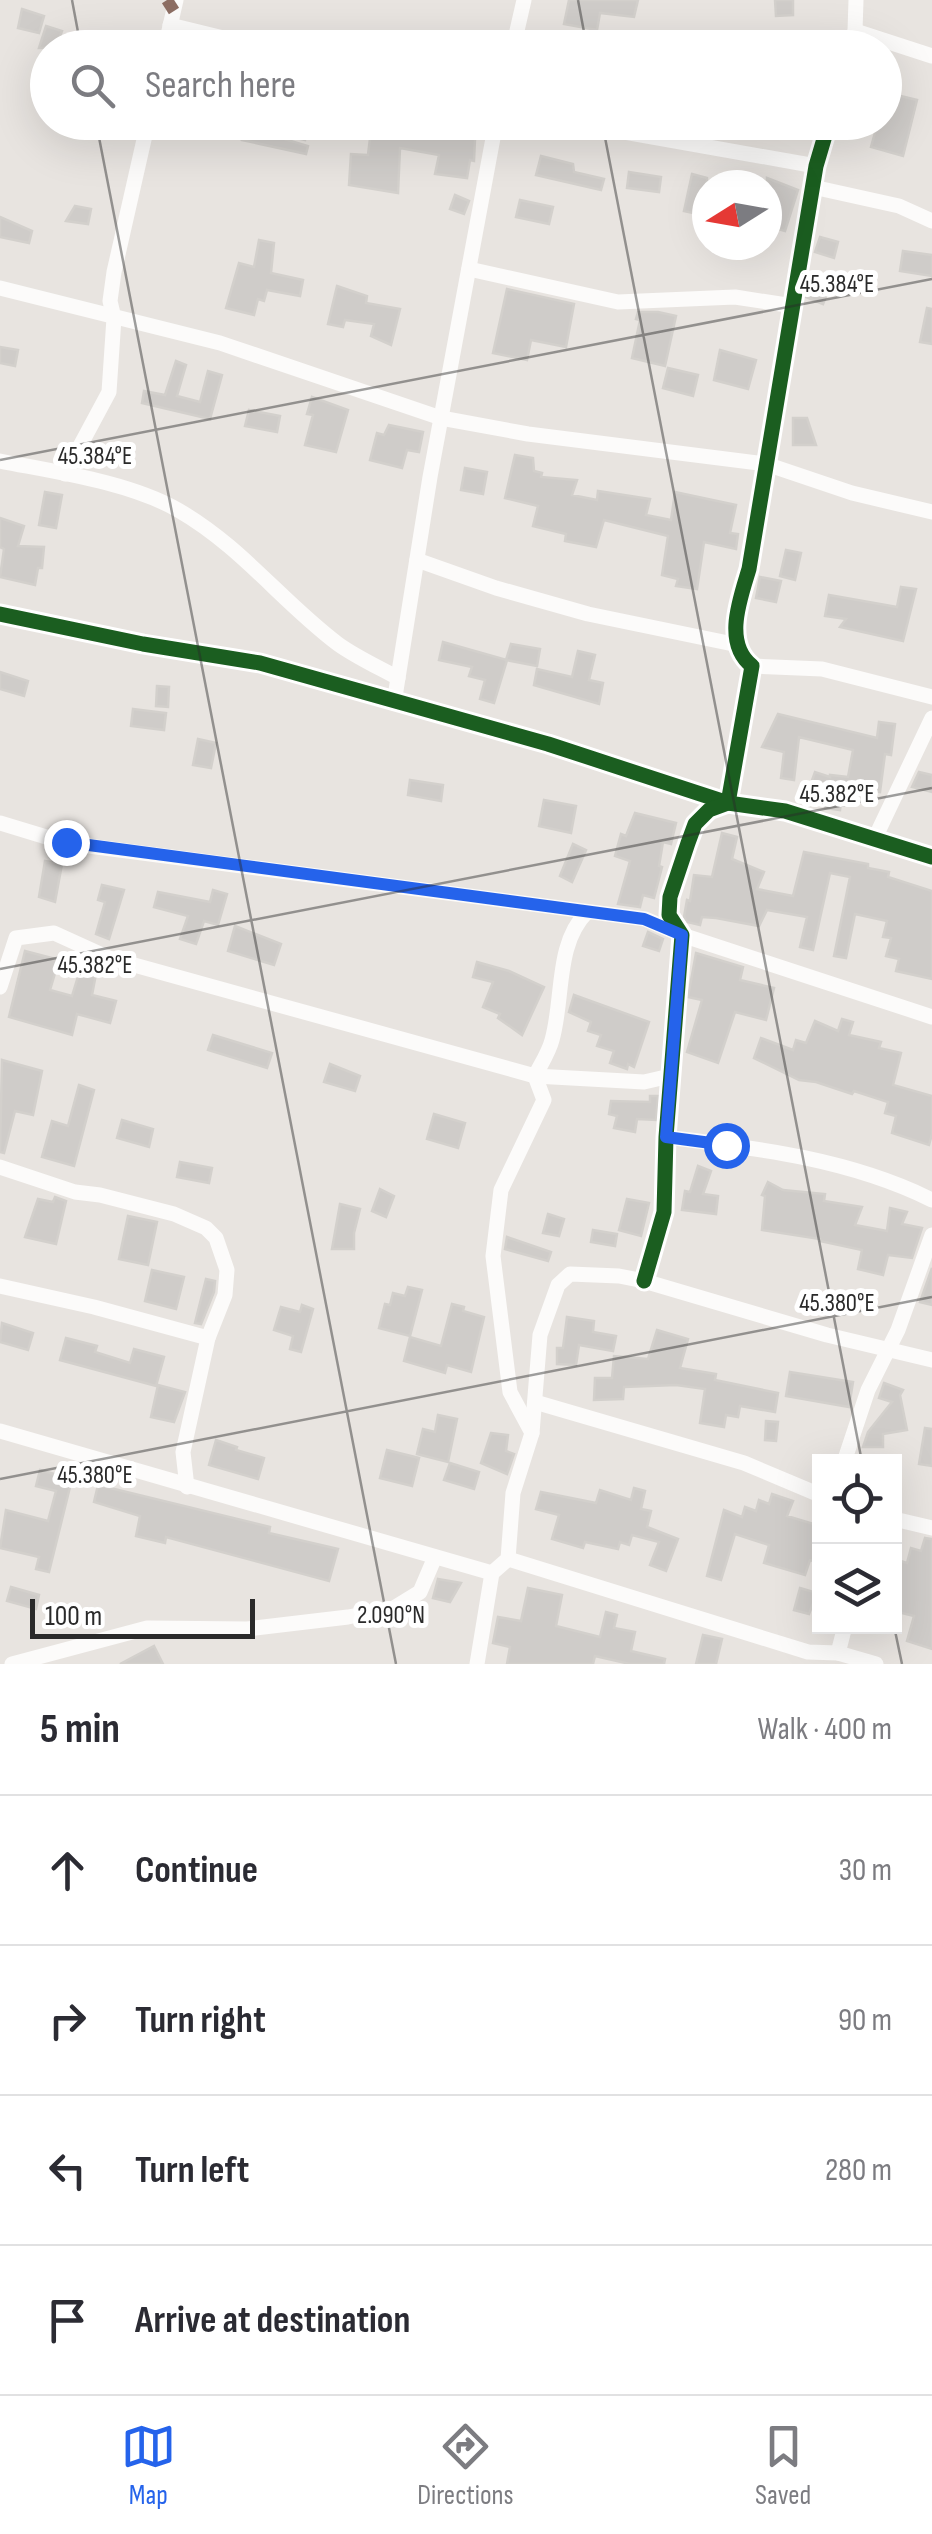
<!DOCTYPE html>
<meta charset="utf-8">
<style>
body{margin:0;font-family:"Sofia Sans Condensed",sans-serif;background:#f2f2f3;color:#2b2b33}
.controls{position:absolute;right:30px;bottom:30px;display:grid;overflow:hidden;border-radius:0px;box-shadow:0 10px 40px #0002}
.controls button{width:90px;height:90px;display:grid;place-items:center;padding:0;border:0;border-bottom:2px solid #e1e1e2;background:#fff;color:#2b2b33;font:50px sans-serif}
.compass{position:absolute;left:692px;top:170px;width:90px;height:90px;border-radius:50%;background:#fff;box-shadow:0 10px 40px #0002;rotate:259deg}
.scale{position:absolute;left:30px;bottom:25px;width:225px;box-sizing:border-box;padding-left:10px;border:5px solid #2a2a2a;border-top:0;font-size:28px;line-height:35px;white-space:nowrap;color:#2a2a2a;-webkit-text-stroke:8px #fff;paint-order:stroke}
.stop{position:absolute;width:30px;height:30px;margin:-22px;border:8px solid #2563eb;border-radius:50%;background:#fff}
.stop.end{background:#2563eb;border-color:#fff;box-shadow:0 2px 10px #0008}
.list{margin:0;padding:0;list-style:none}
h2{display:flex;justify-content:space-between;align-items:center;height:130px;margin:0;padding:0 40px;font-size:42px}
h2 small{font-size:32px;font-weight:400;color:#7c7c81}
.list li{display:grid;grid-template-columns:65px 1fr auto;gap:30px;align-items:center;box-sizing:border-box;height:150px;padding:0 40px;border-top:2px solid #e1e1e2}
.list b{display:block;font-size:38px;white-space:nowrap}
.list em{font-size:32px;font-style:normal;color:#7c7c81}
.icon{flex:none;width:55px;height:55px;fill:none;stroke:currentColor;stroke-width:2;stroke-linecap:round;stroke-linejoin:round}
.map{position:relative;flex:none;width:932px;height:1664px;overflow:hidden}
.search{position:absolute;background:#fff;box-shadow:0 10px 40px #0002;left:30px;right:30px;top:30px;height:110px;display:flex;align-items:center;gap:25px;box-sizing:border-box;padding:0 35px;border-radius:55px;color:#7c7c81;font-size:38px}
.sheet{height:730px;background:#fff}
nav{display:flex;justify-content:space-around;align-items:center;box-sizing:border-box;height:140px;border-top:2px solid #e1e1e2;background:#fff;font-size:28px;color:#7c7c81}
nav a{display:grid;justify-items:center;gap:5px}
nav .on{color:#2563eb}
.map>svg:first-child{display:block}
.building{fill:#cfccc9;stroke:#d3d0cc;stroke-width:2.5}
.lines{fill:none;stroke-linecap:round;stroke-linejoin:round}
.minor{stroke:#fcfbfa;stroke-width:15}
.quiet{stroke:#8d6e63;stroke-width:12;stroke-dasharray:25 12;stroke-linecap:butt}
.cycleway-casing{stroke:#fff;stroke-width:21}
.cycleway{stroke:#1b5e20;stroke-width:15}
.route{stroke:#2563eb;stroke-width:12}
.ticks{fill:none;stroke:#2a2a2a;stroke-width:2.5;stroke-opacity:0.45}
.ticks-label{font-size:25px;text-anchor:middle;fill:#2a2a2a;stroke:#fff;stroke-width:10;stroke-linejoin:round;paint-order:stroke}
</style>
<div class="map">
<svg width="932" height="1664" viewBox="0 0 932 1664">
<rect width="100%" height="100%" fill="#e8e4e0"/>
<g class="building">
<polygon points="569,0 638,0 634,17 600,13 597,30 564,24"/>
<polygon points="775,0 793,0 793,15 776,16"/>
<polygon points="22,9 44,16 39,33 18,28"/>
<polygon points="46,26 62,31 56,48 39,48"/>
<polygon points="884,92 917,100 903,156 871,147 878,122 884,122"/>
<polygon points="372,122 389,122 388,129 428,137 431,122 484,122 475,139 474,161 470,160 467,178 435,174 439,155 400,148 398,193 349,185 351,154 368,155"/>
<polygon points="247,123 267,123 264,133 308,146 306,154 242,140"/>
<polygon points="290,124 307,128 305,140 288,136"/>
<polygon points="541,156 573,164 574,172 604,179 601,190 536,175"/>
<polygon points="629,172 661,177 659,192 627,188"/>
<polygon points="692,174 707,178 707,216 684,211"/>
<polygon points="767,178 798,190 785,231 767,226"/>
<polygon points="455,195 469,201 464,214 450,209"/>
<polygon points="520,200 553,207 549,224 516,217"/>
<polygon points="75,206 91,209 88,224 66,221"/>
<polygon points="0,217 32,231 29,243 0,237"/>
<polygon points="820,237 838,242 834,258 815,252"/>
<polygon points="259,240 274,243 271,273 303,280 300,296 267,290 264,301 258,299 254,315 226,308 239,263 254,267"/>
<polygon points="903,251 932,255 932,276 900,271"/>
<polygon points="811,283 829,289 823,304 806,297"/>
<polygon points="337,286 367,296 366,303 400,309 391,345 371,336 374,324 345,320 343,327 328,324"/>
<polygon points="507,289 574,304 566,347 531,340 527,360 493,353"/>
<polygon points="927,308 932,309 932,344 920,342"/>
<polygon points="638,312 658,312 676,316 665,366 632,358 640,320 636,319"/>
<polygon points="0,347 18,350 15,366 0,363"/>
<polygon points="720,350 756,360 748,389 714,380"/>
<polygon points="176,361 186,365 177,396 200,402 208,371 222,375 210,419 142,403 144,391 165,395"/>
<polygon points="668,368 698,375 693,396 663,388"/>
<polygon points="312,397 348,410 336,452 305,445 313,415 307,414"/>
<polygon points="249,410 280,416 277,432 245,426"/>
<polygon points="793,418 807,418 816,445 793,445"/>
<polygon points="389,425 423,432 419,452 407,450 402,468 370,460 377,433 384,435"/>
<polygon points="515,455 533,458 534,471 542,473 541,477 577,480 572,495 597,500 598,491 650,499 646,515 671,520 675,492 736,505 730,533 738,534 736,549 704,542 697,589 676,586 678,579 662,575 668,536 604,520 596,547 565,541 566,534 533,526 538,506 505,498"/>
<polygon points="465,468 487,472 483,494 461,490"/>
<polygon points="45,492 62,495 56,528 39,525"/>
<polygon points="0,518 24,526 18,546 44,547 42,568 38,568 35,585 0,577 4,549 0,547"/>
<polygon points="786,550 801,553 795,580 780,576"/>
<polygon points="760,577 781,581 776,602 756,598"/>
<polygon points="901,587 916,589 903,641 840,627 846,619 825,616 829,595 897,607"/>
<polygon points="443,642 507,660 494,703 480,699 485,680 469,676 472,667 439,660"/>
<polygon points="511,644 540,649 537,666 506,660"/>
<polygon points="578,651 595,655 589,680 603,683 599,704 534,685 537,669 572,677"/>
<polygon points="0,672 28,681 24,696 0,689"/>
<polygon points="157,686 169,687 168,707 156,706"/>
<polygon points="133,709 166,713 164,730 131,726"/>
<polygon points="778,714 877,738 879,722 895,724 891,755 885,754 880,792 856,788 853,799 842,797 840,810 825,808 826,804 812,801 816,785 811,783 815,772 830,777 830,775 848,777 853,750 799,737 794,780 781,778 784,752 762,747"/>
<polygon points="198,739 216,743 211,768 193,765"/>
<polygon points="919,772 932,775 932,792 912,787"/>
<polygon points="410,780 443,785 441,801 408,795"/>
<polygon points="544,800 576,806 571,833 539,826"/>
<polygon points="635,813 676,823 671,844 663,842 659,866 662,867 654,898 643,895 640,907 618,904 630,861 615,856 621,834 626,836"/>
<polygon points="722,833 737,837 732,859 764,872 757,889 793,896 804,852 868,864 868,868 889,872 888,877 932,891 932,979 896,971 899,959 886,956 891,938 883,937 887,921 855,914 846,958 834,956 850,877 830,873 813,950 800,947 807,917 767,910 759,926 716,918 702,917 700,925 687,922 684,917 687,900 690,901 694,875 712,877"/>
<polygon points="573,844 586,850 572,882 560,876"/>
<polygon points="45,861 62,864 55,902 39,897"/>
<polygon points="102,885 124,890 109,939 96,934 105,902 98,900"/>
<polygon points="213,890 227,894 218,925 204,921 196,944 180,939 188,916 154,907 158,892 210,902"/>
<polygon points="235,926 281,944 274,965 228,951"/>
<polygon points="648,932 663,939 659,951 643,946"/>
<polygon points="25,951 59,960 50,990 72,996 80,970 96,974 92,995 116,1001 110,1023 77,1014 72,1035 9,1017"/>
<polygon points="696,953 743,967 740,980 774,988 766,1020 735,1012 718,1063 687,1052 702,1000 688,997"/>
<polygon points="477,962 509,971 544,987 522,1035 498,1018 500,1014 483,1007 493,982 473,977"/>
<polygon points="574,995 649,1022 634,1067 628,1064 627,1069 610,1063 614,1051 597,1046 601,1035 588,1031 591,1022 569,1012"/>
<polygon points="842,1019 853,1022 849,1035 881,1042 879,1048 901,1053 893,1085 932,1096 932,1134 929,1145 892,1133 896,1116 885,1113 888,1102 854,1091 852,1094 816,1082 799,1080 754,1058 761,1038 793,1050 796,1040 806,1043 815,1021 838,1031"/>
<polygon points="213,1035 272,1053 267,1068 208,1050"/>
<polygon points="2,1060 42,1071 33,1115 15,1111 4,1153 0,1152"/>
<polygon points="330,1064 360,1076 355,1091 324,1082"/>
<polygon points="79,1085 94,1090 74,1166 42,1157 52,1121 68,1126"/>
<polygon points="650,1096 658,1096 656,1120 637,1119 635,1132 614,1128 617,1116 609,1114 611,1101 650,1102"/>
<polygon points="434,1114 465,1123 458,1148 427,1139"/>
<polygon points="122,1120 153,1129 149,1147 117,1138"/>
<polygon points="180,1162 212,1168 209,1183 177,1177"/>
<polygon points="698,1166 711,1171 703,1194 718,1196 716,1214 682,1210 685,1191 690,1192"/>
<polygon points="768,1182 783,1190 825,1194 824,1201 862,1207 855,1225 887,1231 890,1208 907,1212 902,1224 922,1228 912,1258 888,1255 883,1275 858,1269 862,1250 820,1241 820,1239 762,1230 765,1196 762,1195"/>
<polygon points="380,1189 394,1196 386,1217 372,1211"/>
<polygon points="55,1197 66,1201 56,1244 25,1237 38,1199 53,1202"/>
<polygon points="627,1199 649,1203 641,1236 619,1230"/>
<polygon points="340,1204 360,1209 354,1233 354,1249 332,1249"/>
<polygon points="548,1214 564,1219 559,1236 543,1233"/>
<polygon points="128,1216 157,1222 148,1265 119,1259"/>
<polygon points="593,1230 617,1234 615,1246 591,1242"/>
<polygon points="507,1237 551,1252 548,1261 505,1249"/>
<polygon points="932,1268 932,1305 920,1302"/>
<polygon points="152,1270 184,1277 176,1309 145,1301"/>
<polygon points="206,1279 215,1281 214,1292 201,1324 195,1323"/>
<polygon points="408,1287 422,1290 410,1336 379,1328 385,1304 390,1305 393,1293 405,1296"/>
<polygon points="452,1304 464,1307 463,1311 484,1317 471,1372 447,1365 445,1373 404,1361 410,1337 441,1346"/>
<polygon points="302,1305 313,1309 301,1352 290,1349 293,1336 274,1330 281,1307 300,1312"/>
<polygon points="567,1317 594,1321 593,1332 616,1336 613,1351 579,1345 576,1365 557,1364 557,1348 563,1348"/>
<polygon points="2,1323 33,1333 28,1350 0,1342"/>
<polygon points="657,1330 688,1339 680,1368 716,1374 715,1380 778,1393 775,1412 740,1406 738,1417 726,1415 724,1427 700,1423 705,1389 676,1385 624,1387 623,1399 594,1400 595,1378 612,1378 614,1356 648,1359"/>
<polygon points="66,1338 97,1346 95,1352 130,1363 134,1349 164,1357 156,1386 60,1360"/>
<polygon points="790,1372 853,1382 849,1407 786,1396"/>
<polygon points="884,1383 903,1390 900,1395 907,1430 883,1434 883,1447 863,1447 868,1432 892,1402 879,1398"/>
<polygon points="158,1385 185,1392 174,1422 151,1417"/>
<polygon points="438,1415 457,1419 448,1462 417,1454 423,1429 435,1432"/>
<polygon points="766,1421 778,1422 776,1441 765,1440"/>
<polygon points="925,1428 932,1429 932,1466 919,1464"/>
<polygon points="491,1433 508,1435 506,1451 514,1454 507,1474 481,1463"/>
<polygon points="216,1440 237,1447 236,1450 264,1458 258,1479 209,1465"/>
<polygon points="387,1450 419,1458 412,1486 380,1478"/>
<polygon points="450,1463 479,1472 474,1489 444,1480"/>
<polygon points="40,1470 72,1479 49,1572 36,1569 39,1557 0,1548 6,1510 48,1521 56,1491 36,1486"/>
<polygon points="98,1485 270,1527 269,1533 338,1549 329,1581 166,1537 165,1543 136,1536 140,1516 94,1502"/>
<polygon points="634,1488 645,1491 641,1509 651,1511 647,1527 678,1539 666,1571 650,1565 659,1542 632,1535 629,1545 620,1542 618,1549 585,1542 583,1548 552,1539 559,1515 536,1509 541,1492 596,1503 600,1490 631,1500"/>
<polygon points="772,1494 793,1501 787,1516 820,1526 820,1563 810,1560 805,1575 764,1563 769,1545 735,1534 721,1580 707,1576 724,1510 742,1517 745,1507 756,1511 759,1500 769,1504"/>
<polygon points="925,1538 932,1539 932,1649 907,1641 914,1616 894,1611 894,1559 907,1563 911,1548 921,1551"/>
<polygon points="438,1579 461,1583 450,1602 433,1598"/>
<polygon points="11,1587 39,1595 36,1609 7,1601"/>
<polygon points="528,1588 562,1595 556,1626 600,1637 606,1612 617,1615 614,1628 635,1632 631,1651 665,1659 664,1664 630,1664 595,1656 593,1664 507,1664 510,1647 493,1643 498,1617 521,1621"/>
<polygon points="800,1588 817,1593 809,1614 794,1610"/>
<polygon points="703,1635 722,1639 716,1664 696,1664"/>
<polygon points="154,1646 163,1664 120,1664"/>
</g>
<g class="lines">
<g class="minor">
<polyline points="170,25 264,48"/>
<polyline points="855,31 932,56"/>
<polyline points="165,48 176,0"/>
<polyline points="513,48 524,0"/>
<polyline points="851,48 855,31 856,0"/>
<polyline points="568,122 816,166"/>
<polyline points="813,187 899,206 932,221"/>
<polyline points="469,269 618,302 735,297 793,306"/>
<polyline points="0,288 220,343 441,418 528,434 766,464 852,493 932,512"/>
<path d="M0,461C56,472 129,482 178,510C242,547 281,601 338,644C356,657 378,667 398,678"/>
<polyline points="65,474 109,392 114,318 110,301 114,272 148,122"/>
<polyline points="417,560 496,588 588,614 738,645"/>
<polyline points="0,614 143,644 260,663 548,744 728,803 785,811 932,857"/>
<polyline points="752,666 822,669 932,697"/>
<polyline points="394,703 430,477 496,122"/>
<polyline points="0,823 66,843 645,919 682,935 932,1017"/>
<polyline points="875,838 932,718"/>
<polyline points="0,987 16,938 54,933 109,958 535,1076 644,1082 670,1076"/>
<path d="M666,1137C756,1148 850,1159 932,1200"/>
<polyline points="0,1167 75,1192 100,1195 174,1214 206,1228 216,1238 227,1270 225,1295 208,1338 183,1452 187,1487"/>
<path d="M644,1281L664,1212L666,1137L682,935L669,915L670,897L688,843L695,824L709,810L728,803L752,666C723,643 740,599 749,569L816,166L829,122"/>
<polyline points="0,1286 94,1307 208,1338"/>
<polyline points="535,1402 744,1463 820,1495"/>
<polyline points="0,1431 492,1573"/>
<path d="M532,1433L510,1392L493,1256L501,1190L544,1100L535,1076C541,1064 549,1052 552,1040C564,998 555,944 587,912"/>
<polyline points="844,1462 868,1390 898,1330 932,1235"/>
<polyline points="894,1519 932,1528"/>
<polyline points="508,1559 808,1652 838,1653 876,1664"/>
<polyline points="838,1653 845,1626"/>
<polyline points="12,1664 147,1628 247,1629 348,1617 394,1608 420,1592 435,1557"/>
<polyline points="477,1664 492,1573 508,1559 513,1493 532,1433 540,1335 558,1285 570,1274 619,1276 644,1281 827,1335 932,1360"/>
</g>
<polyline class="quiet" points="167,0 174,11"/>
<g class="cycleway-casing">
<g id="cycleway">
<polyline points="0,614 143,644 260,663 548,744 728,803 785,811 932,857"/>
<path d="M644,1281L664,1212L666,1137L682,935L669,915L670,897L688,843L695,824L709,810L728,803L752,666C723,643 740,599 749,569L816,166L829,122"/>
</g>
</g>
<use href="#cycleway" class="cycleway"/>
</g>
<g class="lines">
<polyline class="route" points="66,842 644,919 682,935 666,1137 726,1145"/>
</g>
<path class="ticks" d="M72,0L81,48M578,0L587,48M96,122L396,1664M602,122L862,1462M0,460L932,279M0,969L932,788M0,1479L932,1297M894,1626L902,1664"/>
<g class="ticks-label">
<text x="837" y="292">45.384°E</text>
<text x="95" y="464">45.384°E</text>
<text x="837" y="802">45.382°E</text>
<text x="95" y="973">45.382°E</text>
<text x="837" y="1311">45.380°E</text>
<text x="95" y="1483">45.380°E</text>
<text x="391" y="1623">2.090°N</text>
</g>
</svg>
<div class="controls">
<button><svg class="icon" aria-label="locate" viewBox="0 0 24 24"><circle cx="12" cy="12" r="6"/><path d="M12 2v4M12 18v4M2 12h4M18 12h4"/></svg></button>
<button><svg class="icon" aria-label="layers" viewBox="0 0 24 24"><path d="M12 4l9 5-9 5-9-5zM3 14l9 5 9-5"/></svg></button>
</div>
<svg class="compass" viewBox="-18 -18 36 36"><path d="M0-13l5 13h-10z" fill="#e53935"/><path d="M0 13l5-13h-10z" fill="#7c7c81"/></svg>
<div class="scale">100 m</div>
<div class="stop" style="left:726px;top:1145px"></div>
<div class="stop end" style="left:66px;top:842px"></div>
<div class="search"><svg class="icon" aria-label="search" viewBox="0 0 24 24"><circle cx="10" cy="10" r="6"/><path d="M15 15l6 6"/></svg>Search here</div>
</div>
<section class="sheet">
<h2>5 min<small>Walk · 400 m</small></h2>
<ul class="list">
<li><svg class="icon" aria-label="ahead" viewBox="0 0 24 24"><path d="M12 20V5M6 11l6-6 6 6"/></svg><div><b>Continue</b></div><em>30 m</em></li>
<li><svg class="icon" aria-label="right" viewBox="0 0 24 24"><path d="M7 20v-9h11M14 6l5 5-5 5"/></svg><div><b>Turn right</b></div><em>90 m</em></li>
<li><svg class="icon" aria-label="left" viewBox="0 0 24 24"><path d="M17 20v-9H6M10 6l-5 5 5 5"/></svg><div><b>Turn left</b></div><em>280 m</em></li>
<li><svg class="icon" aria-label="arrive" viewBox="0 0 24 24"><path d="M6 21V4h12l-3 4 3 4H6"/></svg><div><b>Arrive at destination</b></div></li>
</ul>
</section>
<nav>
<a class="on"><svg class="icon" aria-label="map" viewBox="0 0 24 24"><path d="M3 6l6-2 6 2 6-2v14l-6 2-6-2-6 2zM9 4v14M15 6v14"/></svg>Map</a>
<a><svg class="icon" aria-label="directions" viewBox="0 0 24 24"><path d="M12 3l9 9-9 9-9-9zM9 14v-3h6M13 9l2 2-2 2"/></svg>Directions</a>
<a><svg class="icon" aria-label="saved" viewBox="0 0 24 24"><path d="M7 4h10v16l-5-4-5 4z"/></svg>Saved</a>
</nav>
